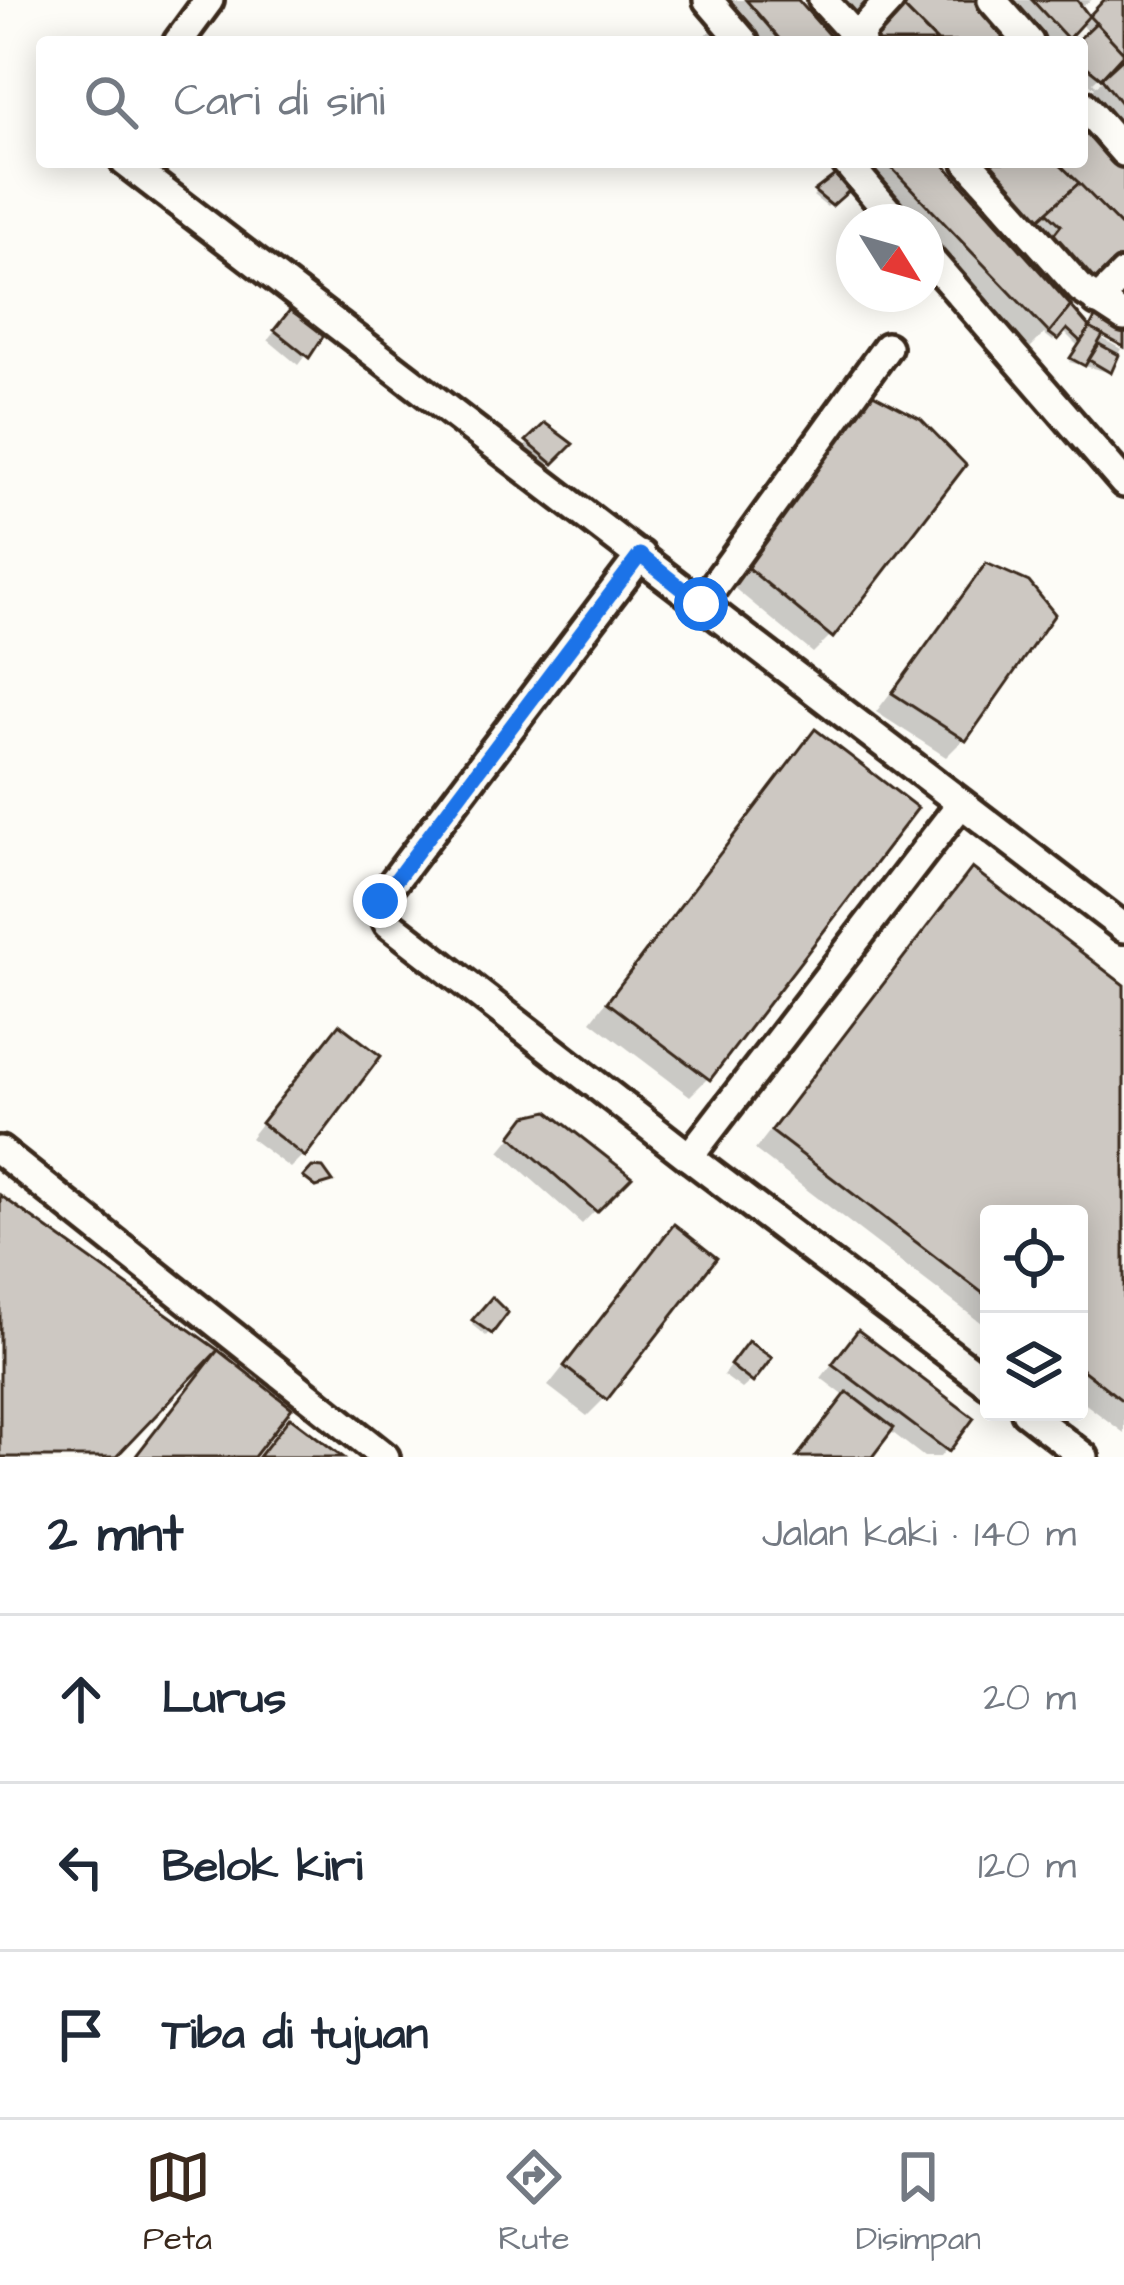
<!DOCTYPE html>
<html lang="id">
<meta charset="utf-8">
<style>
body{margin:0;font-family:"Architects Daughter",sans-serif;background:#f2f2f3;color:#1f2937}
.controls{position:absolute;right:36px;bottom:36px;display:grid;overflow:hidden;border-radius:12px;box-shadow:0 6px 30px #0003}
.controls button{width:108px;height:108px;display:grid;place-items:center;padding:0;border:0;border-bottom:3px solid #e0e1e3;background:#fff;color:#1f2937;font:60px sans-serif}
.compass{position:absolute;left:836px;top:204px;width:108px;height:108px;border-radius:50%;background:#fff;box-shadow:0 6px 30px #0003;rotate:127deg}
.stop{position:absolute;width:36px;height:36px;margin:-27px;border:9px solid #1a73e8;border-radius:50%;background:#fff}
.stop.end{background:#1a73e8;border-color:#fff;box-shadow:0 3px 12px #0008}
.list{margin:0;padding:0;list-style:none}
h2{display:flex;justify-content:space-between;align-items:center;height:156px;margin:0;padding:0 48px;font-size:51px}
h2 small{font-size:39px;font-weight:400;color:#747a83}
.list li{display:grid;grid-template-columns:78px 1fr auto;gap:36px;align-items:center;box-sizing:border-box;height:168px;padding:0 48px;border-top:3px solid #e0e1e3}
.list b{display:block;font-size:45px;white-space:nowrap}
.list em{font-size:39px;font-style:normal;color:#747a83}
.icon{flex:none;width:66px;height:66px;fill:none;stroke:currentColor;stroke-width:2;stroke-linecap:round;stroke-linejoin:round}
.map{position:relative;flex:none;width:1124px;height:1457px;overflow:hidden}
.search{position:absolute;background:#fff;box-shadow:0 6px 30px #0003;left:36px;right:36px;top:36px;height:132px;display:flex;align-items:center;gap:30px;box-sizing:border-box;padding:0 42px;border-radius:12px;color:#747a83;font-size:45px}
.sheet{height:660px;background:#fff}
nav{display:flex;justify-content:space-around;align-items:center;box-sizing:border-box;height:168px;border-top:3px solid #e0e1e3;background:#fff;font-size:33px;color:#747a83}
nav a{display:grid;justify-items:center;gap:6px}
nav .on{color:#3b2a1e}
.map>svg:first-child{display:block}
.shadow{fill:#0003}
.building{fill:#cdc8c2;stroke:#3b2a1e;stroke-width:3}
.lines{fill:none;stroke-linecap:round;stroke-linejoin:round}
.minor-casing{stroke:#3b2a1e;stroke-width:36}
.minor{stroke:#fdfcf7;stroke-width:27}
.route{stroke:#1a73e8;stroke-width:15}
</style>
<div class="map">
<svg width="1124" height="1457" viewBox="0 0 1124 1457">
<rect width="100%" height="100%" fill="#fdfcf7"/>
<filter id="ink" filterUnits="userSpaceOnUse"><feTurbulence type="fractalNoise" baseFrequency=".00833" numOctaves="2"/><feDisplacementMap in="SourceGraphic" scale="24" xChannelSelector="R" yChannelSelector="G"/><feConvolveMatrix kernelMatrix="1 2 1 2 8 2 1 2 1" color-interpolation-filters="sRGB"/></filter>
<g filter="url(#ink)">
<g class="shadow">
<polygon points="714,0 796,0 833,42 750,42"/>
<polygon points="804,0 869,0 835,35"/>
<polygon points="902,0 980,0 1021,42 864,42"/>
<polygon points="1006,0 1092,0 1079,8 1088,20 1107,0 1124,0 1124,54 1093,82 1096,86 1124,65 1124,155 1090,94 1095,88 1082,78 1081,42 1089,34 1079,22 1061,42 1045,42"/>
<polygon points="717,26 731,42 698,42 705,35"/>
<polygon points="834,162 939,162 1069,308 1088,326 1098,316 1124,344 1100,330 1100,337 1121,349 1108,372 1069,362 1079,347 1062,330 1053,341 1044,334 1029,349 926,240 926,222 908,222"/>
<polygon points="951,162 1124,167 1124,258 1085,298 1017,236"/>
<polygon points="834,179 845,190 827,207 813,196"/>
<polygon points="282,322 322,333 298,365 268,340"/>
<polygon points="852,414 830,636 813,653 728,583"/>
<polygon points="546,427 568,444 542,470 520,451"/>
<polygon points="987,566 964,739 946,757 876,712"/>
<polygon points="816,734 708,1078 690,1096 591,1021"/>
<polygon points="972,872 1124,988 1124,1433 1079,1399 1079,1214 989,1214 989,1329 755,1150"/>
<polygon points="326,1041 303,1155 290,1168 250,1138"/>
<polygon points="527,1118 627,1178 582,1224 500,1151"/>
<polygon points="0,1199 288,1408 250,1457 134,1457 196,1377 193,1374 0,1457"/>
<polygon points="674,1228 605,1398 587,1416 548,1386"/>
<polygon points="492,1302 504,1313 486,1336 472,1325"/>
<polygon points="845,1347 970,1419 940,1457 924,1457 889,1430 869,1457 796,1457 846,1397 821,1378"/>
<polygon points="740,1353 751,1381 742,1389 723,1375"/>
</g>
<g class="building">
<polygon points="746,0 798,0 835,42 782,42"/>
<polygon points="984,0 1013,28 998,42 938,42 897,1"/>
<polygon points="1032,0 1077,0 1089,16 1068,39"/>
<polygon points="1104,0 1124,0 1124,53 1089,16"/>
<polygon points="897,1 937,42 877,42 871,34"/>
<polygon points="1096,23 1124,53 1101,78 1082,63 1082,42 1076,42"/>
<polygon points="1124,57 1124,107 1101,78"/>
<polygon points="1082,112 1124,163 1124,229 1057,162 1082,162"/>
<polygon points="886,162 942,162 1071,306 1049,333"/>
<polygon points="984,162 1057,162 1079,183 1037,221"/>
<polygon points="835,175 850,190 832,206 814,191"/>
<polygon points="1079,183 1124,229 1124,263 1100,287 1050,239 1061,225 1047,212"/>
<polygon points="1071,306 1090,328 1081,342 1067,329 1058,340 1049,333"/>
<polygon points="290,310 326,332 309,358 274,330"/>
<polygon points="1098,312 1124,326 1124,347 1090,328"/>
<polygon points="1090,328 1103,335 1085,366 1070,358"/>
<polygon points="1099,344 1119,355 1111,373 1089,360"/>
<polygon points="869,392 921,419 966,465 833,638 743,564"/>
<polygon points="545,423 573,444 553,464 526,441"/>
<polygon points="986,563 1029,582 1055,614 966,741 892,693"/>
<polygon points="815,729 918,808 710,1080 607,1002"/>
<polygon points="972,868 1124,985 1124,1402 1079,1367 1079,1214 989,1214 989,1298 771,1131"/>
<polygon points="339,1024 381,1056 305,1157 261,1123"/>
<polygon points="548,1111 632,1177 597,1212 511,1136 526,1116"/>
<polygon points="312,1167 323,1168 333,1182 316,1187 303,1177"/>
<polygon points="0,1195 218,1350 116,1457 0,1457"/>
<polygon points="674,1224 717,1258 607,1400 564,1366"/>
<polygon points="492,1297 508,1313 492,1334 472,1320"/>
<polygon points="858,1330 974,1418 949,1452 832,1364"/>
<polygon points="748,1341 772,1358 753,1383 730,1365"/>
<polygon points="218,1350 292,1408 254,1457 135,1457"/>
<polygon points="847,1392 894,1428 872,1457 797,1457"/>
<polygon points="290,1417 343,1457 259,1457"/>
</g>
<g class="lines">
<g class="minor-casing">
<g id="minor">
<polyline points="708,0 744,42"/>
<polyline points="823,0 861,42"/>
<polyline points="992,0 1029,42"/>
<polyline points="856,37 890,0"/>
<polyline points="178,42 209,0"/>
<polyline points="1082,104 1124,152"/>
<polyline points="125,162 1124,928"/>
<polyline points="846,162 897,222"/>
<polyline points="968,162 1081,289 1124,317"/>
<polyline points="926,255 1124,483"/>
<polyline points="1097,301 1124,274"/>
<polyline points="641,555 379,901 388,923 689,1157"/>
<polyline points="701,604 887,347"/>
<polyline points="960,805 689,1157 989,1384"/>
<polyline points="0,1151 385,1457"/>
<polyline points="1026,1412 1084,1457"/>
</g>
</g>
<use href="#minor" class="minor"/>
</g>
</g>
<g class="lines" filter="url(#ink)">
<polyline class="route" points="380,901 640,555 701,604"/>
</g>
</svg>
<div class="controls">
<button><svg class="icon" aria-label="locate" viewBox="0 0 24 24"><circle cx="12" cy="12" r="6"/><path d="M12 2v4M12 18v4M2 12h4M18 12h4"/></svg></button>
<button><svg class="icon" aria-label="layers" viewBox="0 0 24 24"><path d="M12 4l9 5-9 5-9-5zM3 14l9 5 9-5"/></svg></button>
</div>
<svg class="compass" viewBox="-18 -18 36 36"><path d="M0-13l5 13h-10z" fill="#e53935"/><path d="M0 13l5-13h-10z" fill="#747a83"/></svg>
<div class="stop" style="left:701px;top:604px"></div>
<div class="stop end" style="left:380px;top:901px"></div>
<div class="search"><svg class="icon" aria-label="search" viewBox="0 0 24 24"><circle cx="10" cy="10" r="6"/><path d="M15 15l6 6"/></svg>Cari di sini</div>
</div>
<section class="sheet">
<h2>2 mnt<small>Jalan kaki · 140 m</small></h2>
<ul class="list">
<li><svg class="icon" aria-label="ahead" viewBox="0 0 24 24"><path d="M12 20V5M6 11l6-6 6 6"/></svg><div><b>Lurus</b></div><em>20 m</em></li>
<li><svg class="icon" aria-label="left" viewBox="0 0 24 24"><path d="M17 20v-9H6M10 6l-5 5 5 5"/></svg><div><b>Belok kiri</b></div><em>120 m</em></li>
<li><svg class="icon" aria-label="arrive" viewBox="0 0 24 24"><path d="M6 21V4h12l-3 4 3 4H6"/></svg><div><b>Tiba di tujuan</b></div></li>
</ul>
</section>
<nav>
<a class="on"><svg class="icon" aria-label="map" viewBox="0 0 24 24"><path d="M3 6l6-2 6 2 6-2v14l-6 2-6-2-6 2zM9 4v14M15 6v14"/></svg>Peta</a>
<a><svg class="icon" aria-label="directions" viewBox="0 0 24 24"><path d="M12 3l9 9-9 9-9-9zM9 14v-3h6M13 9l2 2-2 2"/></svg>Rute</a>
<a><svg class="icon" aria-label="saved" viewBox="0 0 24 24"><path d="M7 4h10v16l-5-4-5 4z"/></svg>Disimpan</a>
</nav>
